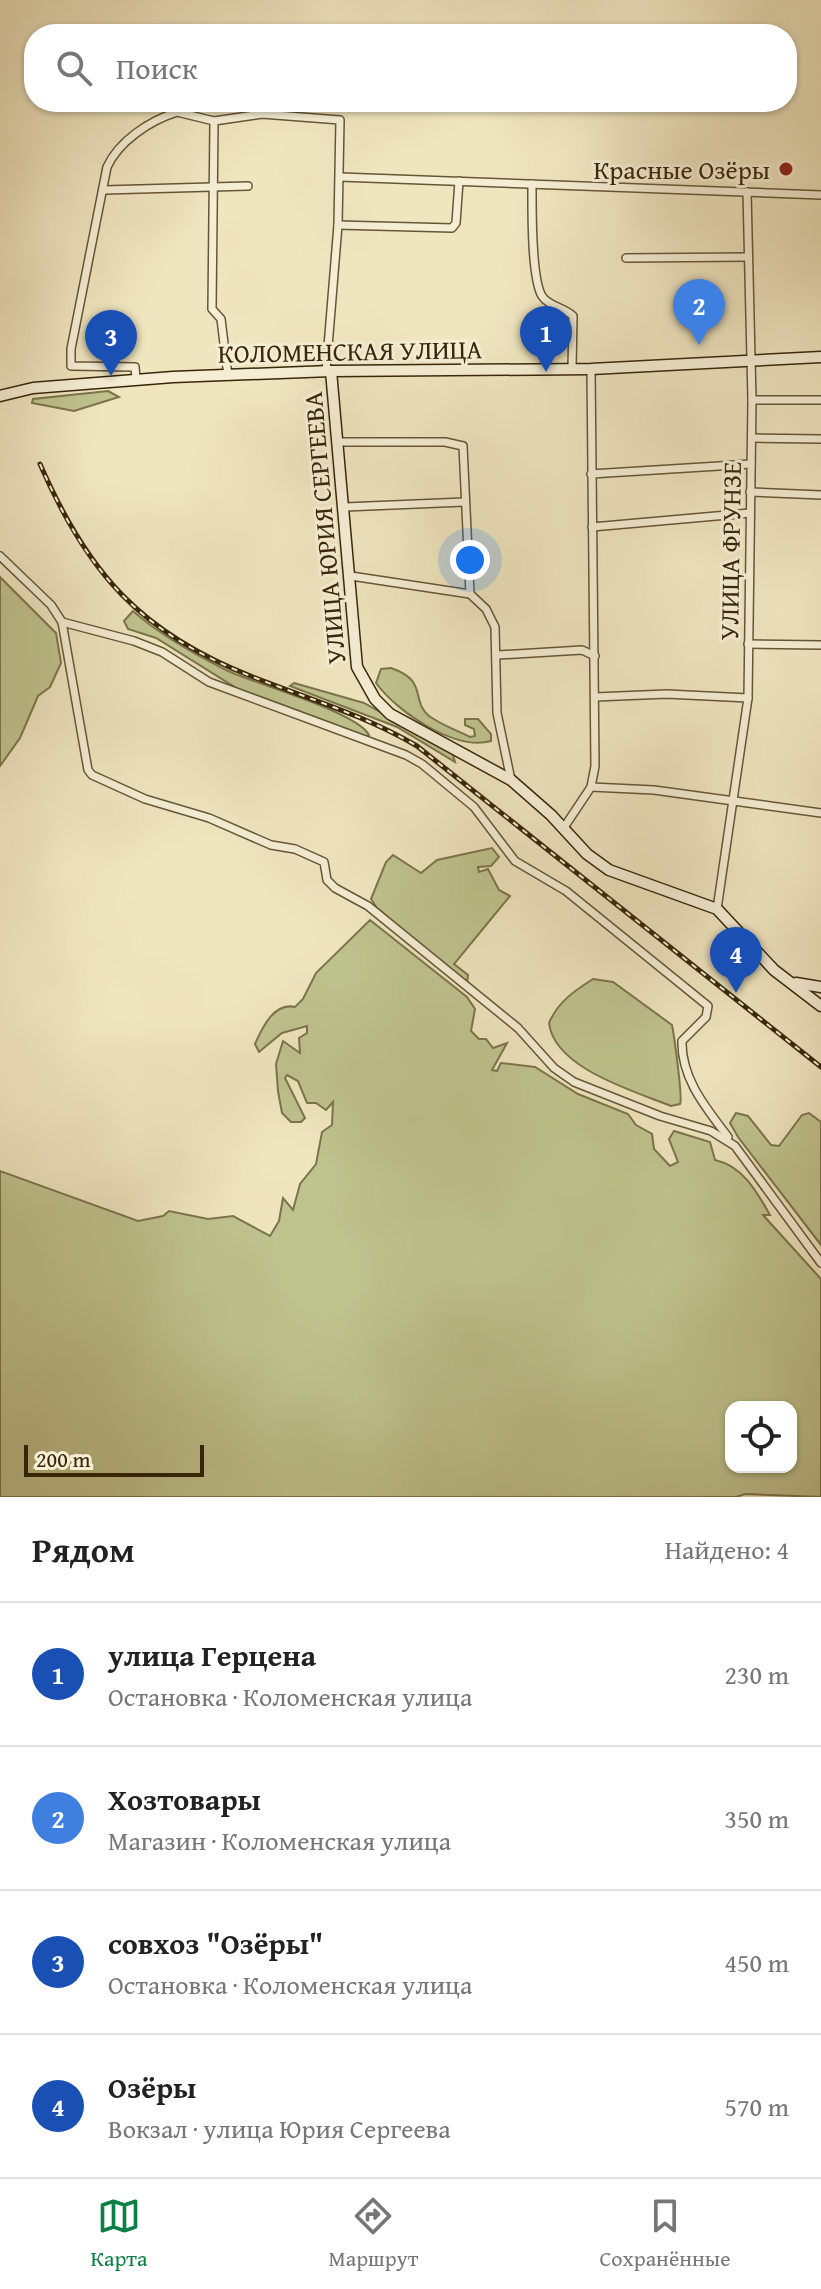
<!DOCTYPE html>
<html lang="ru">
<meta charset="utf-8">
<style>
body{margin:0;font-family:"Gentium Book Plus",serif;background:#f2f2f2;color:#222}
.controls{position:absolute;right:24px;bottom:24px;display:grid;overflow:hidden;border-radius:16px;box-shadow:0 2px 6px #0004}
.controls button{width:72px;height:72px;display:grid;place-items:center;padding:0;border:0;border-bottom:2px solid #e0e0e0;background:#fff;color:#222;font:40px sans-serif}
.scale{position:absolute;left:24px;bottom:20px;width:180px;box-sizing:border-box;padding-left:8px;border:4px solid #392609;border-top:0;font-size:22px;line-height:28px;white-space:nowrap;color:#392609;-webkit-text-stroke:6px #f5eed5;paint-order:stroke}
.you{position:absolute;left:470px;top:560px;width:28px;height:28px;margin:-20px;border:6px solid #fff;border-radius:50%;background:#1a73e8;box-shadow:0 0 0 12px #1a73e833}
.badge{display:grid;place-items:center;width:52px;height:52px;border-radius:50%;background:#0b8043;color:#fff;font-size:26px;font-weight:700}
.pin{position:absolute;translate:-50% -66px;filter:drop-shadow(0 2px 4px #0008)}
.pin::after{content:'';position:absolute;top:42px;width:28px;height:24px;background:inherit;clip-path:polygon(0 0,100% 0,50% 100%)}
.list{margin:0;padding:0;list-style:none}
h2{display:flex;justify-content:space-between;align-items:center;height:104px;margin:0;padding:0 32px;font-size:34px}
h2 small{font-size:26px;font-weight:400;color:#767676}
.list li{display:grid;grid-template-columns:52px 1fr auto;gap:24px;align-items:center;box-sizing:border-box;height:144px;padding:0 32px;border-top:2px solid #e0e0e0}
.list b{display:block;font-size:30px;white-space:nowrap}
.list p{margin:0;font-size:26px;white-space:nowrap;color:#767676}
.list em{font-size:26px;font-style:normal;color:#767676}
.icon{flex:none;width:44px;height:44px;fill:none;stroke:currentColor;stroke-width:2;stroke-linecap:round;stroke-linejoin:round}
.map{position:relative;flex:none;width:821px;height:1497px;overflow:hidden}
.search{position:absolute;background:#fff;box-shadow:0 2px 6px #0004;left:24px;right:24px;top:24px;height:88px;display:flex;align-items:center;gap:20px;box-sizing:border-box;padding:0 28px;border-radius:32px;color:#767676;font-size:30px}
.sheet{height:680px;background:#fff}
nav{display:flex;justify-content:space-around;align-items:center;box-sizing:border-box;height:112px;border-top:2px solid #e0e0e0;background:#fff;font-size:22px;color:#767676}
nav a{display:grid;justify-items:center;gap:4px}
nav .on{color:#0b8043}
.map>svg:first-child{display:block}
.green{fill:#bfc38e;stroke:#7c744c;stroke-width:2;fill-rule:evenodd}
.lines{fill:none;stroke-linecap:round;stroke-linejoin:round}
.street-casing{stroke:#665636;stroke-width:10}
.secondary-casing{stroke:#392609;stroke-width:13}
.street{stroke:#f5eed5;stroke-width:7}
.secondary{stroke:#f5eed5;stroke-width:10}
.rail-casing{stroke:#392609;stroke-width:5}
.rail{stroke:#f5eed5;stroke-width:2;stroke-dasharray:6;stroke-linecap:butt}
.poi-dot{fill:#8f2418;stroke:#f5eed5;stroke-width:3}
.labels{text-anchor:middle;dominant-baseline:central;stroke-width:6;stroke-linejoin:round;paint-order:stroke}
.poi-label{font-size:26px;fill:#392609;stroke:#f5eed5;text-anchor:end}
.street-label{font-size:26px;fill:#392609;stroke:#f5eed5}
</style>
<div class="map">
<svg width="821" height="1497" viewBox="0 0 821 1497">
<rect width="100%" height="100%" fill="#efe5bf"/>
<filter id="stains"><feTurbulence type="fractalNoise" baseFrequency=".0025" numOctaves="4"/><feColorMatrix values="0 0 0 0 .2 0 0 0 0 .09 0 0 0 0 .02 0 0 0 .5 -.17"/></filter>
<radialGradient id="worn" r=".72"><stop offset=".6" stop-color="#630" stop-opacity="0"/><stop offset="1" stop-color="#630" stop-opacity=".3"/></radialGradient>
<g class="green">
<polygon points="108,391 119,397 74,411 32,403 33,399"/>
<polygon points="0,577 56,633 61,663 50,687 38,696 20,738 0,766"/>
<path d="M133,611C160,635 196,655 228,671C256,684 357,712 369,735L365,737L238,689L156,638L128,629L124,621Z"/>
<path d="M391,668C429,681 410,700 429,716C440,724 458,731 470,737L475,736L474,729L465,725V719H478L491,734V741C456,751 398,713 376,683L381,669Z"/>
<polygon points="294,683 364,703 452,752 455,762 397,727 290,686"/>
<polygon points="492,848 499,857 491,866 478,867 479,872 488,869 499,890 510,896 454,964 468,975 467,984 377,908 371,899 386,862 393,855 421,873 437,860"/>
<path d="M370,920L467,997L475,1009L471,1031L479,1039H486L493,1048L507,1043L492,1070L497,1071L501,1063L535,1067L578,1094L628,1114L636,1125L652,1134L654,1149L670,1166L678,1162L669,1139L674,1131L710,1142L715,1160C743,1166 757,1192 770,1215H763L821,1279V1497L745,1494L736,1497H0V1171L138,1221L163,1216L169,1211L208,1219L233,1216L270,1236L279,1221L283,1198L293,1210L300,1184L316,1164L322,1132L332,1125L333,1102L326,1110L316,1103H307L298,1081L287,1075L285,1078L305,1118L301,1122H291L282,1113L278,1091L276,1064L283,1041L300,1053L299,1038L307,1033V1026L282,1033L259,1052L255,1044C262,1028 274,1002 295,1007L303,999L316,973ZM731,1407H791V1467H731Z"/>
<path d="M593,979L613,982L672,1025C674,1035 683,1099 680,1104L671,1106C634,1091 554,1068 549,1023C558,1002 574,991 593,979Z"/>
<polygon points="736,1113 748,1116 771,1145 779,1146 802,1115 809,1113 821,1122 821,1245 738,1137 730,1123"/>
</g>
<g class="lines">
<g class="street-casing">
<g id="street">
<polyline points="214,121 212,309 221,319 228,376"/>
<polyline points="340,177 821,195"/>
<path d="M532,184C532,207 531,278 542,296C548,306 565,308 573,316L572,369"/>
<polyline points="104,190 248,186"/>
<polyline points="338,225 452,228 456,223 459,181"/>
<polyline points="626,258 748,257"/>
<path d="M136,379L135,367L71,366V349L107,167C119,141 149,121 177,112L214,121L262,114L340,120L338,225L326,371"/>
<polyline points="752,400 821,400"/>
<polyline points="752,438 821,439"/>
<polyline points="339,442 445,442 463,446 470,594 486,609 495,627 497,713 511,780"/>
<polyline points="591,474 751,464"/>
<polyline points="750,492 821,495"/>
<polyline points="345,507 464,502"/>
<polyline points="592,527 750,513"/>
<polyline points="0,556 51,605 62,622 88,770 92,775 145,799 209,818 271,845 295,849 324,862 327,880 335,888 368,906 518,1028 554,1068 574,1082 660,1116 711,1131 735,1146 821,1263"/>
<polyline points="351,576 470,594"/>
<path d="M62,622L134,641L162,652L209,682L406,755L422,764L474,807L515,861L566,891L708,1006L706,1017L682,1041C681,1079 707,1109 728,1137"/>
<polyline points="748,644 821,645"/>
<polyline points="498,655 582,650 595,656"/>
<polyline points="595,697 667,694 748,698"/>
<polyline points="591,787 654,790 821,813"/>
<polyline points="563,829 591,787 595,766 591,369"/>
<polyline points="717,909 748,698 752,400 747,192"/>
</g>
</g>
<g class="secondary-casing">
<g id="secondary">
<polyline points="331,371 357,667 375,699 390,714 511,780 551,815 587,854 609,870 717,909 774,970 821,1006"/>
<polyline points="0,396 33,388 173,377 331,371 591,369 821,357"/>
<polyline points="796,983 821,987"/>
</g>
</g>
<use href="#street" class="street"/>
<use href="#secondary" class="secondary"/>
<g class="rail-casing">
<path id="rail" d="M40,464C87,572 140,633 253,677C309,699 364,715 417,746L821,1067"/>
</g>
<use href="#rail" class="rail"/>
</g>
<circle class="poi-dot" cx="786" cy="169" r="8"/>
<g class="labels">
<g class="poi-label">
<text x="770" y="169">Красные Озёры</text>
</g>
<g class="street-label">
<text transform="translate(350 351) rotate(-1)">КОЛОМЕНСКАЯ УЛИЦА</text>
<text transform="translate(324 528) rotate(-95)">УЛИЦА ЮРИЯ СЕРГЕЕВА</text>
<text transform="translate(730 551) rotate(-89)">УЛИЦА ФРУНЗЕ</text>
</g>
</g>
<rect width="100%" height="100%" filter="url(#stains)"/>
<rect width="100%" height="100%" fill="url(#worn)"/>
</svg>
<div class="controls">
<button><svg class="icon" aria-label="locate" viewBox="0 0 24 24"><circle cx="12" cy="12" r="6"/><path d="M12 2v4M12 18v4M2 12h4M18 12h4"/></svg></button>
</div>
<div class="scale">200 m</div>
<div class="you"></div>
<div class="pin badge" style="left:546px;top:372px;background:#1a4fb4">1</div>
<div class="pin badge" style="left:699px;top:345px;background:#3f7fe0">2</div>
<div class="pin badge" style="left:111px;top:376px;background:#1a4fb4">3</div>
<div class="pin badge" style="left:736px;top:993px;background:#1a4fb4">4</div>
<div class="search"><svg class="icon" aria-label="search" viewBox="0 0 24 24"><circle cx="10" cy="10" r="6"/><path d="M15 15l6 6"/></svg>Поиск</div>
</div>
<section class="sheet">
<h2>Рядом<small>Найдено: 4</small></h2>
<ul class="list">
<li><span class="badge" style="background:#1a4fb4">1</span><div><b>улица Герцена</b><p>Остановка · Коломенская улица</p></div><em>230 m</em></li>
<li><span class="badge" style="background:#3f7fe0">2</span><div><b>Хозтовары</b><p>Магазин · Коломенская улица</p></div><em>350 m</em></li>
<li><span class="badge" style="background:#1a4fb4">3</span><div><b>совхоз &quot;Озёры&quot;</b><p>Остановка · Коломенская улица</p></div><em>450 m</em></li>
<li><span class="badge" style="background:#1a4fb4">4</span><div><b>Озёры</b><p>Вокзал · улица Юрия Сергеева</p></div><em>570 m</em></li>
</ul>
</section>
<nav>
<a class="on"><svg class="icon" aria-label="map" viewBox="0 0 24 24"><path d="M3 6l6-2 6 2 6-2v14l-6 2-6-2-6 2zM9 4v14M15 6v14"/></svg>Карта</a>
<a><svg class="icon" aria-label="directions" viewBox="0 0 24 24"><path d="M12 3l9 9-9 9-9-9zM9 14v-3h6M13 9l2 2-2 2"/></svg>Маршрут</a>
<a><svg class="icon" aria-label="saved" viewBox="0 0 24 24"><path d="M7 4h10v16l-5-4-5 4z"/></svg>Сохранённые</a>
</nav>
